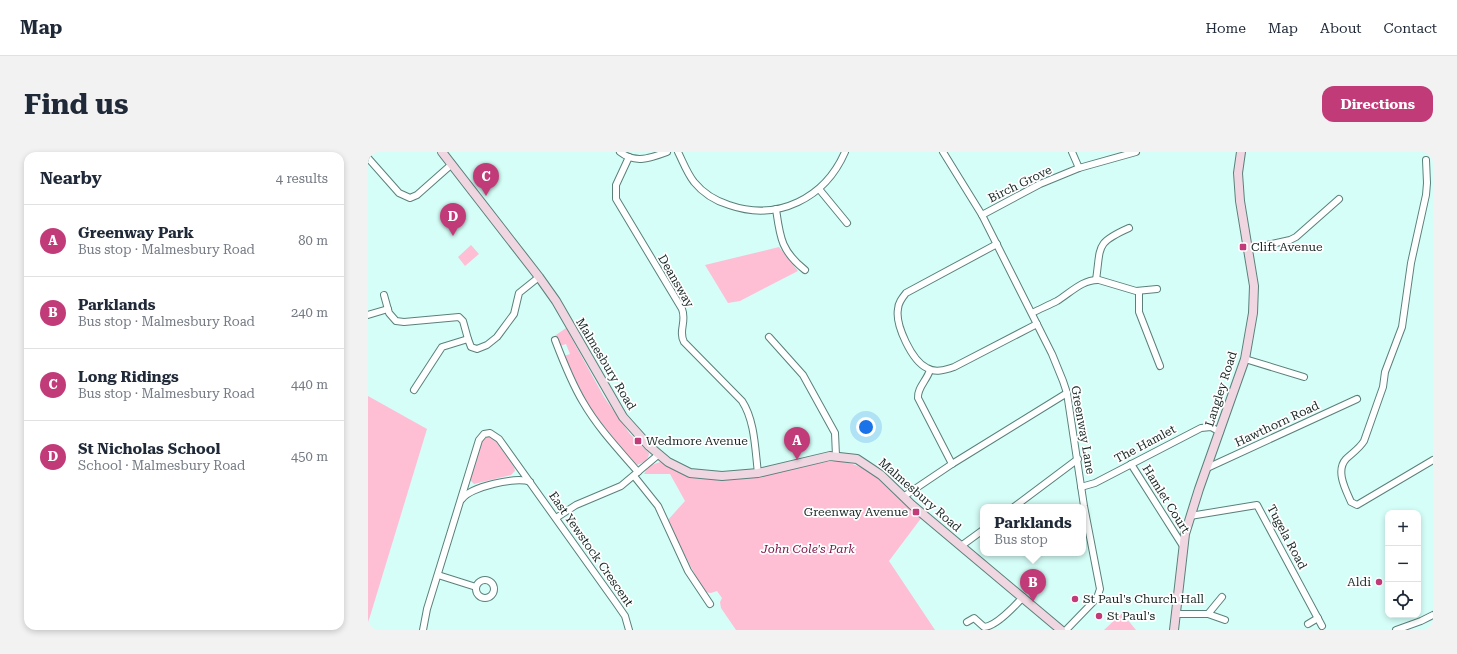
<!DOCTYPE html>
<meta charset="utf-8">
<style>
body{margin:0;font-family:"Roboto Serif",serif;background:#f2f2f3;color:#1f2937}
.controls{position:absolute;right:12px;bottom:12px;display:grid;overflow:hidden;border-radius:8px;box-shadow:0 2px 6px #0003}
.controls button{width:36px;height:36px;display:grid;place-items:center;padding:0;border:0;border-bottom:1px solid #e0e1e3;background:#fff;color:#1f2937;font:20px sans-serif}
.you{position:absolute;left:498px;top:275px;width:14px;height:14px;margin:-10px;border:3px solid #fff;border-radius:50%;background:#1a73e8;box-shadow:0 0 0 6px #1a73e833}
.badge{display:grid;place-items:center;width:26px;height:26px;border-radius:50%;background:#c23b79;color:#fff;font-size:13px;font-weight:700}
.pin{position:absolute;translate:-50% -33px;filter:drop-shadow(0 1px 2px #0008)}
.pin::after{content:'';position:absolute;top:21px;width:14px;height:12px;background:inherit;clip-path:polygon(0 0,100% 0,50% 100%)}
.popup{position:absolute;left:612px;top:352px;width:106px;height:52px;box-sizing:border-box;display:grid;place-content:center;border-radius:8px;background:#fff;filter:drop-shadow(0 1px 3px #0005);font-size:13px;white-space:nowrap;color:#747a83}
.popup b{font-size:15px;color:#1f2937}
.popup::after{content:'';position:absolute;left:50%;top:100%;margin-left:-8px;border:8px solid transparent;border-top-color:#fff}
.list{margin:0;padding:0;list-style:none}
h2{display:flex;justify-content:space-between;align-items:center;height:52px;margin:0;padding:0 16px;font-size:17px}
h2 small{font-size:13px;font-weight:400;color:#747a83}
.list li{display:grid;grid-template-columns:26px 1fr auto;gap:12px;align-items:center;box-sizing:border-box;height:72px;padding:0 16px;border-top:1px solid #e0e1e3}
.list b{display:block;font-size:15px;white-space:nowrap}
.list p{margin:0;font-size:13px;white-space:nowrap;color:#747a83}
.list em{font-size:13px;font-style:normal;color:#747a83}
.icon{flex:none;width:22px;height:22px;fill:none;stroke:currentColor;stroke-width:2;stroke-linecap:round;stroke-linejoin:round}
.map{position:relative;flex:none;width:1065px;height:478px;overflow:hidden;border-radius:12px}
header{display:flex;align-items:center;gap:24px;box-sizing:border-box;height:56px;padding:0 20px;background:#fff;border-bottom:1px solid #e0e1e3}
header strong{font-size:19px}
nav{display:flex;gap:22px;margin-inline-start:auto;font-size:14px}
.intro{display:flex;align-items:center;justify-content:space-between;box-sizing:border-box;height:96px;padding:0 24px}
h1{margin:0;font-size:28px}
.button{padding:10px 18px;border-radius:12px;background:#c23b79;color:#fff;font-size:14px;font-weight:700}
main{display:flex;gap:24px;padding:0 24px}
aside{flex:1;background:#fff;border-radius:12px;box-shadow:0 2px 6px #0003}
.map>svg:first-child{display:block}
.green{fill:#febfd5}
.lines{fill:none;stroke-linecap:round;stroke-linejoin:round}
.minor-casing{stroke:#5b807b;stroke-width:8}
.secondary-casing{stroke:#5b807b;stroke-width:10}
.minor{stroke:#fff;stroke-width:6}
.secondary{stroke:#efd6e0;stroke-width:8}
.poi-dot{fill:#c23b79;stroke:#fff;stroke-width:1.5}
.labels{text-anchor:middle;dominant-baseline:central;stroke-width:3.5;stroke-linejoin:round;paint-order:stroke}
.street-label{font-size:12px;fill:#172725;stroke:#fff}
.poi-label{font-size:12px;fill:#172725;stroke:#fff;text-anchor:start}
.park-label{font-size:12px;font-style:italic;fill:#7e1449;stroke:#fff}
</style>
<header>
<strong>Map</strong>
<nav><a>Home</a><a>Map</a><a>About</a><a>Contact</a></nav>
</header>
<div class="intro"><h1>Find us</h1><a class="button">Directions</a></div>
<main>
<aside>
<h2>Nearby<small>4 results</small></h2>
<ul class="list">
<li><span class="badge">A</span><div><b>Greenway Park</b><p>Bus stop · Malmesbury Road</p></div><em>80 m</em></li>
<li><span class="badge">B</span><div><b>Parklands</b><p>Bus stop · Malmesbury Road</p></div><em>240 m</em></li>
<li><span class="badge">C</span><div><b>Long Ridings</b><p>Bus stop · Malmesbury Road</p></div><em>440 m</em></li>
<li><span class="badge">D</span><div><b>St Nicholas School</b><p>School · Malmesbury Road</p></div><em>450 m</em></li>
</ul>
</aside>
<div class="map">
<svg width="1065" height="478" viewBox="0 0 1065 478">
<rect width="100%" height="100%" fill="#d5fef8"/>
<g class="green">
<polygon points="103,93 111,102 97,114 90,105"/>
<polygon points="411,95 430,119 372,149 360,151 337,113"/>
<path d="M198,176L236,245L262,282L281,301C281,308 274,311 269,313L266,312L217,250L196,204L202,202L198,192L192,194L188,183Z"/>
<polygon points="0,244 59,277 0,471"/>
<polygon points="118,284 126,286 146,315 147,319 143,323 106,332 102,328 114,287"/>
<path d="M292,310C341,338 378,328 430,316C446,312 465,307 481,311C510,319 533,347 554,365L521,409L567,478H368L353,456L352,450L354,446L349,439L343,441L336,440L299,369L317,349L302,322H276L281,314Z"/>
<polygon points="754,461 768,478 736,478"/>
</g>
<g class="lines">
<g class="minor-casing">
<g id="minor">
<path d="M252,0C267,12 283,6 299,0"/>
<path d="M310,0C315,10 319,21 326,30C335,41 348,49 361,53C410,70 457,46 477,0"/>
<polyline points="575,0 614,63 684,202 695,229 699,241 716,354 732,437 729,446 698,478"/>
<polyline points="704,0 711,16"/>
<path d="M261,5L248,33V47L314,157C319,169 310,179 316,190L374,249C387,269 387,297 390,321"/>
<polyline points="0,6 31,41 42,46 49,43 84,12"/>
<path d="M1058,8L1059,31L1058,43L1043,111L1034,175L1017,220L1015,235L996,289C991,297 984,301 978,307C967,319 978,338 983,350L989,353L1065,308"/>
<polyline points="451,37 479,71"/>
<path d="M408,57C412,85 413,99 437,118"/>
<polyline points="614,63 672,32 711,16 768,0"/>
<path d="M629,92L538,141C534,146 530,151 530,157C527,173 544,209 559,216C567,221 577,218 586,215L669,172"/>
<polyline points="880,97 922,88 928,85 971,47"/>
<path d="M728,128C733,94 727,91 761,76"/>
<polyline points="771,139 771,160 792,214"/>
<polyline points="16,143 21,161 28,169 36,170 91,165 95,169 100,187"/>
<path d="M664,161C672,157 681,153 689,149C702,141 715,127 731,128L768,139L789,137"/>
<polyline points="0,163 20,157"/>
<polyline points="401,185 435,223 467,281 468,304"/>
<path d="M187,188C195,209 203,230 215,250C230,276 251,298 270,320"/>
<polyline points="877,207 936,225"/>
<path d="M562,218C559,228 549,236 550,246L584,312"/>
<polyline points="46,238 74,195 100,187 103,195 109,197 119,193 129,185 146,162 151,141 171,125"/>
<polyline points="763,312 815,394"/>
<polyline points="839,316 989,247"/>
<polyline points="266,324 290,354 320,419 342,452"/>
<polyline points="713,335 727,331 833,276 843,275 852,280"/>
<polyline points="535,345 584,312 699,241"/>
<path d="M94,347C102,335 149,324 162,330"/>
<polyline points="646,355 710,307"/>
<polyline points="822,364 889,353 954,474"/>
<polyline points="188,366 208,353 253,334 290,303"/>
<polyline points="593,394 615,378"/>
<polyline points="70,423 108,435"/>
<circle cx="117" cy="437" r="9"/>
<polyline points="807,462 840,462 854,445"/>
<polyline points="840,462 857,468"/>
<path d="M599,470L606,466L616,475C627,475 647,454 655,445"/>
<polyline points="940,472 950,466"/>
<polyline points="55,478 59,457 111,288 116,282 122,281 131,287 248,451 257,464 261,478"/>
<polyline points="1028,478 1053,469 1065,463"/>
</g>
</g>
<g class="secondary-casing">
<g id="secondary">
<polyline points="74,0 171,125 188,149 255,265 281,294 300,310 322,321 354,324 390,321 462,304 489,307 513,323 544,353 693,478"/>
<polyline points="806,478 817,382 831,337 877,207 885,161 886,134 872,49 870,21 873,0"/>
</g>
</g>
<use href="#minor" class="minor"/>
<use href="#secondary" class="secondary"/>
</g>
<g class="poi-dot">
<rect x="871" y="91" width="8" height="8" rx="2"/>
<rect x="266" y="285" width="8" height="8" rx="2"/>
<rect x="544" y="356" width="8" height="8" rx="2"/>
<circle cx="1011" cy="430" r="4"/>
<circle cx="707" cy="447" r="4"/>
<circle cx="731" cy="464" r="4"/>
</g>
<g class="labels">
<g class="street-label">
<text transform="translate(652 32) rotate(-26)">Birch Grove</text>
<text transform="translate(308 129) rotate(60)">Deansway</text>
<text transform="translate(238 212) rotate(59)">Malmesbury Road</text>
<text transform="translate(853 237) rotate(-72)">Langley Road</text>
<text transform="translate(909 272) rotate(-25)">Hawthorn Road</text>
<text transform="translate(715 278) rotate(80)">Greenway Lane</text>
<text transform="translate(777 292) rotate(-28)">The Hamlet</text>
<text transform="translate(552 343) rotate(41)">Malmesbury Road</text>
<text transform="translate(798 347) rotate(58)">Hamlet Court</text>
<text transform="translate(919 385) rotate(62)">Tugela Road</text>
<text transform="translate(223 397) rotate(55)">East Yewstock Crescent</text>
</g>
<g class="poi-label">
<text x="883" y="95">Clift Avenue</text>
<text x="278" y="289">Wedmore Avenue</text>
<text x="540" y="360" text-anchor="end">Greenway Avenue</text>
<text x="1003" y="430" text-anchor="end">Aldi</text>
<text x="715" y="447">St Paul's Church Hall</text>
<text x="739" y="464">St Paul's</text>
</g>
<g class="park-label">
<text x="440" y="397">John Cole's Park</text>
</g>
</g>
</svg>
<div class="controls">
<button>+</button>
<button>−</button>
<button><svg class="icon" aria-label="locate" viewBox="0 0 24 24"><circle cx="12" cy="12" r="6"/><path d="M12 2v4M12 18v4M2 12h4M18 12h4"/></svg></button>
</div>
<div class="you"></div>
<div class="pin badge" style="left:429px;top:308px">A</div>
<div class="pin badge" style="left:665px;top:450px">B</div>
<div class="popup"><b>Parklands</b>Bus stop</div>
<div class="pin badge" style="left:118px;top:44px">C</div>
<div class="pin badge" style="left:85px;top:84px">D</div>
</div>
</main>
